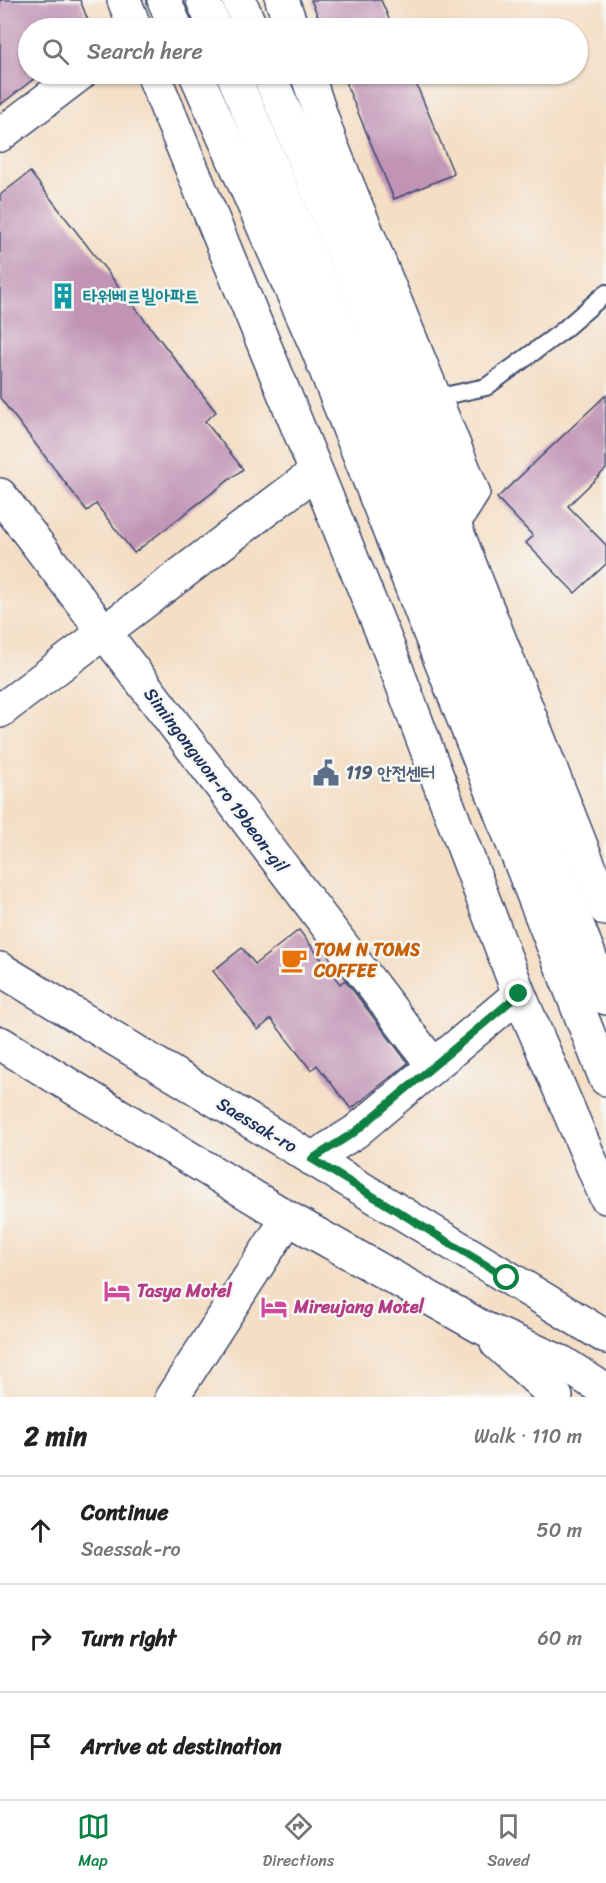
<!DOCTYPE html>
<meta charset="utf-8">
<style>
body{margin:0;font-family:Sriracha,"Poor Story",sans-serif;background:#f6f6f6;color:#222}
.stop{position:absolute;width:18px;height:18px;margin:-14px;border:4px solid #0b8043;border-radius:50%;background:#fff}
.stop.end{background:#0b8043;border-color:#fff;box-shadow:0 2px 6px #0008}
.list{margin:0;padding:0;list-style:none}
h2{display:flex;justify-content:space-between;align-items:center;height:78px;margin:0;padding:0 24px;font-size:26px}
h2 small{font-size:20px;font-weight:400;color:#767676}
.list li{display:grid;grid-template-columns:39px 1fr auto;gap:18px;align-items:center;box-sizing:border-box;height:108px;padding:0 24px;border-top:2px solid #e0e0e0}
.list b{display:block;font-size:22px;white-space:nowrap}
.list p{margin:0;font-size:20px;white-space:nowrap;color:#767676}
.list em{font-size:20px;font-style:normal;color:#767676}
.icon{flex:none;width:33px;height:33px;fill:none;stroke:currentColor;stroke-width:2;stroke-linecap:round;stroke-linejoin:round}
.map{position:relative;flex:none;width:606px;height:1397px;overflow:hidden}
.search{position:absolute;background:#fff;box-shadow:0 2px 4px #0004;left:18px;right:18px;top:18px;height:66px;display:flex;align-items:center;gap:15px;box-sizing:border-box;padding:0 21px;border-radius:33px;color:#767676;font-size:22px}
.sheet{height:402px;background:#fff}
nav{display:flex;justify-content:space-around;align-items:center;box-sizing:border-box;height:84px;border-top:2px solid #e0e0e0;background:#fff;font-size:16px;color:#767676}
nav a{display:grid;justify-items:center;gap:3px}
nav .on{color:#0b8043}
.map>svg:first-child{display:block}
.building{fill:#c194b6}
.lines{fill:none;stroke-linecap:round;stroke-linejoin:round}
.service-casing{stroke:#3c496d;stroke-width:20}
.minor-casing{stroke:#3c496d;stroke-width:36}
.secondary-casing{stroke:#3c496d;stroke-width:36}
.service{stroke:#fff;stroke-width:16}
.minor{stroke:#fff;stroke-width:33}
.secondary{stroke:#fff;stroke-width:33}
.route{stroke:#0b8043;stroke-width:8}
.labels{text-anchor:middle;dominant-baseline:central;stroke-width:5;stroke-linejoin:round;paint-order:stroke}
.culture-label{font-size:18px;font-weight:bold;fill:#0d838f;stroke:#f6f6f2;text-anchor:start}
.service-label{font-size:18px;font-weight:bold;fill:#4e5e75;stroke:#f6f6f2;text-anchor:start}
.street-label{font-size:18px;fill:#1b2f5e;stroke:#f6f6f2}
.food-label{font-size:18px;font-weight:bold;fill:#c56008;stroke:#f6f6f2;text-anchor:start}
.hotel-label{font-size:18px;font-weight:bold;fill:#b23c85;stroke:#f6f6f2;text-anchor:start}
</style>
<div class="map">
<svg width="606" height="1397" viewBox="0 0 606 1397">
<rect width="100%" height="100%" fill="#f6f6f2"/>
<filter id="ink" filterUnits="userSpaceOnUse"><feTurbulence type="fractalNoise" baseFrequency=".0167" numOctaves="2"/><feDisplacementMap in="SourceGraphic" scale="12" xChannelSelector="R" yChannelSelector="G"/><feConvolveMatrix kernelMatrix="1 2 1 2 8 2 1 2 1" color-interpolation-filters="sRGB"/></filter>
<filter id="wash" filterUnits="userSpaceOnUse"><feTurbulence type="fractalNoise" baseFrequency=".008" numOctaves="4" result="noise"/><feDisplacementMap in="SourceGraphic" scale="24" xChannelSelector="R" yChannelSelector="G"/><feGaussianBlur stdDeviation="1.35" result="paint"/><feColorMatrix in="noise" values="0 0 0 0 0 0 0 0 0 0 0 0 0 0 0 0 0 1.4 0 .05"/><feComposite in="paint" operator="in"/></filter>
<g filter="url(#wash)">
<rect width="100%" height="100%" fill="#f4dec5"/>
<g id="blocks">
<g class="building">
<polygon points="0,0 80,0 91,28 28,28 28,74 40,74 0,105"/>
<polygon points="311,0 381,0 393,28 323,28"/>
<polygon points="342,74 412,74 454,174 394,199"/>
<polygon points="30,172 216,412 205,421 243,469 134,553 96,504 87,511 0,398 0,195"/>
<polygon points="606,395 606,469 568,506 606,545 606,564 575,593 526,543 533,536 497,498"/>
<polygon points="299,930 340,984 345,980 408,1063 351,1109 317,1065 311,1070 271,1019 258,1030 213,971 242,948 255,964"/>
</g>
</g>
</g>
<g filter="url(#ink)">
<use href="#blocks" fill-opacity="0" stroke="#3c496d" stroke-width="1.5"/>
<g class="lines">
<g class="service-casing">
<polyline id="service" points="435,398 486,387 561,332 606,293"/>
</g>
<g class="minor-casing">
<g id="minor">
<polyline points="282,0 292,28"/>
<polyline points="307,74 330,142 473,492 454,522"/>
<polyline points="0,135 80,74"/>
<polyline points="0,495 433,1065"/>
<polyline points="0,711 316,472"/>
<polyline points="312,1159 355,1132 519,994"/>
<polyline points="172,1397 288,1218"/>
</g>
</g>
<g class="secondary-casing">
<g id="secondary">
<polyline points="124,0 135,28"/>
<polyline points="164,0 176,28"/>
<polyline points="203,0 215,28"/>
<polyline points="239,0 251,28"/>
<polyline points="153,74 389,649 519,994 606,1197"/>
<polyline points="196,74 318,350 606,1079"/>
<polyline points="233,74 392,453 606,998"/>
<polyline points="269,74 408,408 606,909"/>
<polyline points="0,969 606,1337"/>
<polyline points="0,1043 288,1218 481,1327 563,1363 606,1391"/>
<polyline points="497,1343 556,1397"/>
</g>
</g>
<use href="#service" class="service"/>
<use href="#minor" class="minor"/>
<use href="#secondary" class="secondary"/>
</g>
</g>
<g class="lines" filter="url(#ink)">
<polyline class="route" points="507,1278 312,1159 355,1132 519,994"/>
</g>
<defs>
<g id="building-bare" transform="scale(2.07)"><path d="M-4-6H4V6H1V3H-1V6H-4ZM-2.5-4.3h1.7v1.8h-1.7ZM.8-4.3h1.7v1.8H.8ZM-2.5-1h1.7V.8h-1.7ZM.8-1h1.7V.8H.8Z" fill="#0f9aa8" stroke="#f6f6f2" stroke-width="2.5" paint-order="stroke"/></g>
<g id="civic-bare" transform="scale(2.07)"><path d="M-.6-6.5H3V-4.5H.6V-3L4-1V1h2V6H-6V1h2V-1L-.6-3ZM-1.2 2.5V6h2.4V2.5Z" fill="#5c6f8a" stroke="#f6f6f2" stroke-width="2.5" paint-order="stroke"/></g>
<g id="cafe-bare" transform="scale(2.07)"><path d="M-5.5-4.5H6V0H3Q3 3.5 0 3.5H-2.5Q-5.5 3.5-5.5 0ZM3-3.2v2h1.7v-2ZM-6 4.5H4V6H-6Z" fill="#e8710a" stroke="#f6f6f2" stroke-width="2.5" paint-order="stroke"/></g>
<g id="hotel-bare" transform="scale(2.07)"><path d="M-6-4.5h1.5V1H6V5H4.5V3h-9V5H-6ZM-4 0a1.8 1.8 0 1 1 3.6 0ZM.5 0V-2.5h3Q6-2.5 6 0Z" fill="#d1479c" stroke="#f6f6f2" stroke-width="2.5" paint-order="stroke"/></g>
</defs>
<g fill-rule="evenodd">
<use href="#building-bare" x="63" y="296"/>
<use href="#civic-bare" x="326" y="773"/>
<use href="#cafe-bare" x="294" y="960"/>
<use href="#hotel-bare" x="117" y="1291"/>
<use href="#hotel-bare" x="274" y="1307"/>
</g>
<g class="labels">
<g class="culture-label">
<text x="83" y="296">타워베르빌아파트</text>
</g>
<g class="service-label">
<text x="346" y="773">119 안전센터</text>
</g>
<g class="street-label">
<text transform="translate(216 780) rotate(53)">Simingongwon-ro 19beon-gil</text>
<text transform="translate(257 1125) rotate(31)">Saessak-ro</text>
</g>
<g class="food-label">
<text x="314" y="950">TOM N TOMS<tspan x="314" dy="21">COFFEE</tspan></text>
</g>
<g class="hotel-label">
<text x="137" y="1291">Tasya Motel</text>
<text x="294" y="1307">Mireujang Motel</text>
</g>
</g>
</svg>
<div class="stop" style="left:507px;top:1278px"></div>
<div class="stop end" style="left:519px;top:994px"></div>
<div class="search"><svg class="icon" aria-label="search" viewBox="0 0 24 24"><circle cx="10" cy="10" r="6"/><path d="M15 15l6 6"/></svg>Search here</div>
</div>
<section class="sheet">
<h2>2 min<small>Walk · 110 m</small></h2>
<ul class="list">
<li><svg class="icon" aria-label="ahead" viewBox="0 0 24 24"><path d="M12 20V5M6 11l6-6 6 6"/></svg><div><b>Continue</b><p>Saessak-ro</p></div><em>50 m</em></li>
<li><svg class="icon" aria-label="right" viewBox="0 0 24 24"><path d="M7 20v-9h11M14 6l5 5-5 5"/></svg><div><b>Turn right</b></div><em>60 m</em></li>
<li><svg class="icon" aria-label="arrive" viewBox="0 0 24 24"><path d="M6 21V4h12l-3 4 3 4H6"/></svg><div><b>Arrive at destination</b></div></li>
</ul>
</section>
<nav>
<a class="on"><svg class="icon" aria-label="map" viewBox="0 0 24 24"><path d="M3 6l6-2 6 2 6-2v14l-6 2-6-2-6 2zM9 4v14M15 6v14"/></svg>Map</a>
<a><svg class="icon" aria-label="directions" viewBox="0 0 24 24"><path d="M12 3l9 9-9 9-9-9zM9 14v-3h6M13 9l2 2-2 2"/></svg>Directions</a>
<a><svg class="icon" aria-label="saved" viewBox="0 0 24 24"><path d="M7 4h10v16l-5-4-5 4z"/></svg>Saved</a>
</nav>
